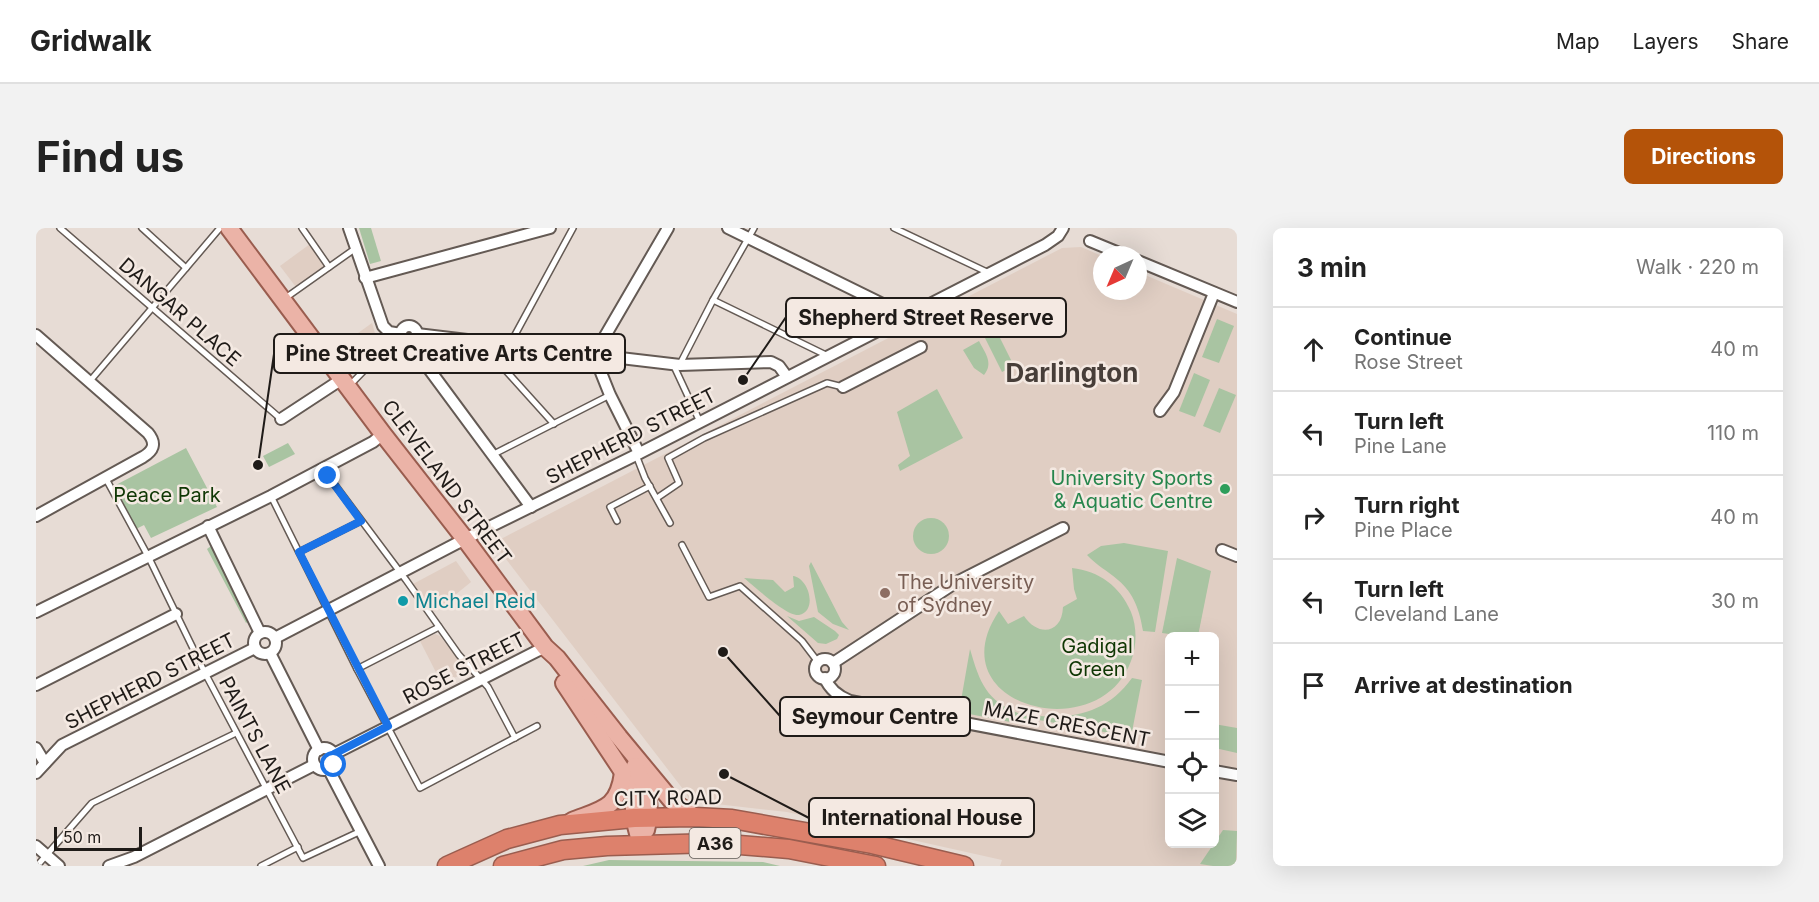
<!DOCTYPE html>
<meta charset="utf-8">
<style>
body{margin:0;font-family:Inter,sans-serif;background:#f2f2f2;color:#222}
.controls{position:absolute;right:18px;bottom:18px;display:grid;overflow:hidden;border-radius:9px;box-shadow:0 6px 24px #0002}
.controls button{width:54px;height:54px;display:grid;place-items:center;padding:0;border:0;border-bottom:2px solid #e0e0e0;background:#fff;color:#222;font:30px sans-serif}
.compass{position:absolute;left:1057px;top:18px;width:54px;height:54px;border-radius:50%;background:#fff;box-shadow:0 6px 24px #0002;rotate:224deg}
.scale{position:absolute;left:18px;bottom:15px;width:88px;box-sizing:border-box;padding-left:6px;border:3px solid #1f1b18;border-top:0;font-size:16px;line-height:21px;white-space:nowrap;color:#1f1b18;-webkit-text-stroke:4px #f4e9e2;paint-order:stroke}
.stop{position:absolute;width:18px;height:18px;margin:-14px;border:4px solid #1a73e8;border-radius:50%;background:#fff}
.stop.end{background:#1a73e8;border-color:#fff;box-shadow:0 2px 6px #0008}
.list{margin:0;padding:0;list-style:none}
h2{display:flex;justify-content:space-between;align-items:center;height:78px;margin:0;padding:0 24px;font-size:26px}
h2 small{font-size:20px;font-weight:400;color:#767676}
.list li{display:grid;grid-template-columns:39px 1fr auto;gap:18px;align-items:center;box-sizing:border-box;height:84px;padding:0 24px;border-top:2px solid #e0e0e0}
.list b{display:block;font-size:22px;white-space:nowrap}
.list p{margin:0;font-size:20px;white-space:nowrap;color:#767676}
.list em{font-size:20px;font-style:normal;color:#767676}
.icon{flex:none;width:33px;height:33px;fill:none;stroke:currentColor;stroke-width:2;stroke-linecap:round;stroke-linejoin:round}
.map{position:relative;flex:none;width:1201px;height:638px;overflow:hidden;border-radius:9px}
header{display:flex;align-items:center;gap:36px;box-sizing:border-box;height:84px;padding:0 30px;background:#fff;border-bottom:2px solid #e0e0e0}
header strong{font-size:28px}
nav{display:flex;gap:33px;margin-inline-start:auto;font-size:21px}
.intro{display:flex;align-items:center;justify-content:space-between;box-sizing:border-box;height:144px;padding:0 36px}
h1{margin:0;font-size:42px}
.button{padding:15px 27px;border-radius:9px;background:#b45309;color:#fff;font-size:21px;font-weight:700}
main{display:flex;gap:36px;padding:0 36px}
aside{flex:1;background:#fff;border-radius:9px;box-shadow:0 6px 24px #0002}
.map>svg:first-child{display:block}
.built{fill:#e0cec3;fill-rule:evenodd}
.green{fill:#a9c4a2}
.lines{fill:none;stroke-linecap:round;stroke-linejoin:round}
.lane-casing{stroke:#645a54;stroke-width:8}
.street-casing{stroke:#645a54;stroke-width:14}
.primary-casing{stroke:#9a5d4f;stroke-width:20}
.highway-casing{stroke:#9a5d4f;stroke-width:21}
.lane{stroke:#fff;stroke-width:5}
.street{stroke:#fff;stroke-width:10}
.primary{stroke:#ebb3a7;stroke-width:16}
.highway{stroke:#dd816c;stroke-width:18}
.route{stroke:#1a73e8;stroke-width:8}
.leisure-dot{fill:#2e9e5b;stroke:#f4e9e2;stroke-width:2}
.education-dot{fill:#8d6e63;stroke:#f4e9e2;stroke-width:2}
.culture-dot{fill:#0f9aa8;stroke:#f4e9e2;stroke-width:2}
.labels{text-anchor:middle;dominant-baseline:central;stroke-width:5;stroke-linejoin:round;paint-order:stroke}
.shield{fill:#f4e9e2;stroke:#5f5955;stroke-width:1.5}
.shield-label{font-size:18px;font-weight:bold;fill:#1f1b18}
.street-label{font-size:20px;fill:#1f1b18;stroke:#f4e9e2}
.leisure-label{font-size:20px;fill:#27864d;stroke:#f4e9e2;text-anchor:end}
.park-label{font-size:20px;fill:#0f3704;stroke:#f4e9e2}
.education-label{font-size:20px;fill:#785e54;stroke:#f4e9e2;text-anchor:start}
.culture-label{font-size:20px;fill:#0d838f;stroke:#f4e9e2;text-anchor:start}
.district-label{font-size:26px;font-weight:bold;fill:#473e39;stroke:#f4e9e2}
.leader{fill:none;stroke:#1f1b18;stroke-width:2}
.callout-dot{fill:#1f1b18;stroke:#f4e9e2;stroke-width:2}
.callout{fill:#f4e9e2;stroke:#1f1b18;stroke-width:2}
.callout-label{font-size:21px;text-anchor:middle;font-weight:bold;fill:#1f1b18}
</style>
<header>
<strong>Gridwalk</strong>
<nav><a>Map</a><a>Layers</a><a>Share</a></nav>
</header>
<div class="intro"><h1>Find us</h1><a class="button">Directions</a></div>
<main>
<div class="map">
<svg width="1201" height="638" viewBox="0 0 1201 638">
<rect width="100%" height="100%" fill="#e7dcd5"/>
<g class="built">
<polygon points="274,16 289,38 260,59 244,38"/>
<path d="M1045,19L1066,28V63H1102V44L1201,86V638H964L966,632L751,584L654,573L650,565L463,322L465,311L1026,20ZM1134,409H1178V616H1134Z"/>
<polygon points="336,95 343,119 323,140 320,140 304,118"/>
<polygon points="420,333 435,354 398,384 377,356"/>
<polygon points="399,406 404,408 432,443 406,456 384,413"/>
</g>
<g class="green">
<polygon points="323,0 335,0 345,33 334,36"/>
<polygon points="1181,91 1198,98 1183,135 1166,129"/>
<polygon points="961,104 978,138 966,144 949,110"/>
<path d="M943,113C949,125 958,135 948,147L938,140L927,122Z"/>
<polygon points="1158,145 1174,152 1159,189 1143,183"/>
<polygon points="1183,160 1200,167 1184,205 1167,198"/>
<polygon points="901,161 927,210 864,243 862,237 874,228 861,184"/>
<polygon points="252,215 259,226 233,239 227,228"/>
<polygon points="150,220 181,279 115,310 108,297 100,301 78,258"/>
<circle cx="895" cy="308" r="18"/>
<path d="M1088,315L1132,323L1119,404L1107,403C1104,384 1098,365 1082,352C1072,343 1060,337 1051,327L1065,318Z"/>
<polygon points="175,318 213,393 210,395 171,321"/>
<polygon points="1141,330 1175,343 1162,408 1148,408 1126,405"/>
<polygon points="775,334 806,394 813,402 797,396 782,384 773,338"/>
<path d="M1036,340C1063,343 1084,358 1095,384C1101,399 1101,417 1095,433C1063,521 899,478 963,383L972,396L988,388C1002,409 1026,406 1027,379L1041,371L1038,361Z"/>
<path d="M757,348C773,350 782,383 763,387C751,389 718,358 708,350L737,352L749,364L758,359Z"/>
<polygon points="751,388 763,393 778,389 799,403 803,407 801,411 790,416 782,415"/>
<path d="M934,421C945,460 953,476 993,489L990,497L923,484Z"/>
<path d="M1096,450L1106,452L1095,509L1003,492L1004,488C1042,491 1073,482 1096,450Z"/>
<polygon points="1178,496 1201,500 1201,525 1179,520"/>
<polygon points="1187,602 1201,603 1200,636 1199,638 1177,638 1164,636"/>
<polygon points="573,632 727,634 744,638 547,638"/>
</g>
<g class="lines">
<g class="lane-casing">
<g id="lane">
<polyline points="24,0 245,191"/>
<polyline points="106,0 150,40"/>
<polyline points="266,0 293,39"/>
<polyline points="858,0 953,45"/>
<polyline points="248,71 320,20"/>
<polyline points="677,72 792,128"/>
<polyline points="474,116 537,0"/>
<polyline points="463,135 518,196"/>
<polyline points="637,136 664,194"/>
<polyline points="644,136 677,72 718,0"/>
<polyline points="54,153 184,0"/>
<polyline points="313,158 346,124 350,117 351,104"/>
<polyline points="456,227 574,167"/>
<polyline points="600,227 609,250 634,295"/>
<polyline points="287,241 370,352 423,427 452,459 479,510"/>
<polyline points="69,249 112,328 169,445 267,630 325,603"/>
<polyline points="235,268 321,441 384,560 501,498"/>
<polyline points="621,270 643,255 632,230 668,210 791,155 807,159"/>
<polyline points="581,293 574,279 614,258"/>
<polyline points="646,317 673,369 704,358 766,413 782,434"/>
<polyline points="263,324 325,293"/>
<polyline points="321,441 403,399"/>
<polyline points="1,638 56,575 200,505"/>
<polyline points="225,638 262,619"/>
</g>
</g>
<g class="street-casing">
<g id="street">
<polyline points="313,0 347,98 353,104 365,106"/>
<polyline points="692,0 871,88"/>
<polyline points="1054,13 1088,27"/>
<polyline points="1102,33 1201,74"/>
<polyline points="329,50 514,0"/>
<circle cx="373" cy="106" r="8"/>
<polyline points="381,106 644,137 735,134 743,138 751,149"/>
<path d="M0,107L112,205C121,216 117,223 107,229L0,288"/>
<polyline points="373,114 495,279"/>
<polyline points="807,159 885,119"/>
<polyline points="1124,183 1138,164 1178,65"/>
<polyline points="245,191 306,151"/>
<polyline points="603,225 574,167 558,127 632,0"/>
<polyline points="172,298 224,405"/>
<polyline points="1186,322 1201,328"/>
<polyline points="0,384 235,268 337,214 347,206"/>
<circle cx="229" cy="415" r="11"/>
<polyline points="239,410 429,311 600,227 1009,17 1022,8 1027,0"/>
<polyline points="234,425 283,522"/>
<circle cx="789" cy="441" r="10"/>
<polyline points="797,435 919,355 1027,300"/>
<path d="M789,450C793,461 804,469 814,473L1134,534"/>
<polyline points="0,457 140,386"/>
<circle cx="288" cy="531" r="11"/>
<polyline points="0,520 9,535"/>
<polyline points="298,526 509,419"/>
<polyline points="293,542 343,638"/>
<polyline points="1178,543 1201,547"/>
<polyline points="0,545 26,517 219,420"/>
<polyline points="0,618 23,638"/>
<polyline points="73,638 98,629 278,537"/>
</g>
</g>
<g class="primary-casing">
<g id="primary">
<polyline points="193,0 347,206 429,311 509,419 521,430 583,509 636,573 659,589"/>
<polyline points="528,455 587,544 598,575 598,590 605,617"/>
<path d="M599,538C610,558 617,579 610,602"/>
<path d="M536,593C567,581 582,581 587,545"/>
</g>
</g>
<g class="highway-casing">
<g id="highway">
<polyline points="411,638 471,611 524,597 598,590 659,589 696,591 836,616 928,638"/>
<polyline points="467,638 527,622 571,618 679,615 753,621 840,638"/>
</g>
</g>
<use href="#lane" class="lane"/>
<use href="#street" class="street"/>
<use href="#primary" class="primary"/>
<use href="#highway" class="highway"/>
</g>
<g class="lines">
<polyline class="route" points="292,248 325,293 263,324 352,498 298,526 298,537"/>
</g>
<circle class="leisure-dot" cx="1189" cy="261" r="6"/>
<circle class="education-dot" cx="849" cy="365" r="6"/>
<circle class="culture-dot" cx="367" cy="373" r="6"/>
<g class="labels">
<rect class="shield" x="653.5" y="600" width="51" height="30" rx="4.5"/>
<g class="shield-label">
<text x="679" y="615">A36</text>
</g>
<g class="street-label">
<text transform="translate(144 84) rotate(41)">DANGAR PLACE</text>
<text transform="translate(595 208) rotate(-27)">SHEPHERD STREET</text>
<text transform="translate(411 254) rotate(53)">CLEVELAND STREET</text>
<text transform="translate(428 440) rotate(-27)">ROSE STREET</text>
<text transform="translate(114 453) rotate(-27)">SHEPHERD STREET</text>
<text transform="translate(1031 496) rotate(11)">MAZE CRESCENT</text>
<text transform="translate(219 507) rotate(62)">PAINTS LANE</text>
<text transform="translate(632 570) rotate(-1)">CITY ROAD</text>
</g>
<g class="leisure-label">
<text x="1177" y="250">University Sports<tspan x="1177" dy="23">&amp; Aquatic Centre</tspan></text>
</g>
<g class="park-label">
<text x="131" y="267">Peace Park</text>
<text x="1061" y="418">Gadigal<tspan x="1061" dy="23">Green</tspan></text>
</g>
<g class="education-label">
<text x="861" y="354">The University<tspan x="861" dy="23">of Sydney</tspan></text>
</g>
<g class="culture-label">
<text x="379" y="373">Michael Reid</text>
</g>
<g class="district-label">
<text x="1036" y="144">Darlington</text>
</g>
</g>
<path class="leader" d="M707 152L750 89M222 237L238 126M687 424L744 488M688 546L773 590"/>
<g class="callout-dot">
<circle cx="707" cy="152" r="6"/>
<circle cx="222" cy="237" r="6"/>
<circle cx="687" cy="424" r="6"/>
<circle cx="688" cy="546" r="6"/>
</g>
<g class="callout">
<rect x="750" y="70" width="280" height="39" rx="6"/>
<rect x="238" y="106" width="351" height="39" rx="6"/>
<rect x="744" y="469" width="190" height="39" rx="6"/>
<rect x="773" y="570" width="225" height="39" rx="6"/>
</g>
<g class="callout-label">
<text x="890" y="97">Shepherd Street Reserve</text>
<text x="413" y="133">Pine Street Creative Arts Centre</text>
<text x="839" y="496">Seymour Centre</text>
<text x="886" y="597">International House</text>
</g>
</svg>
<div class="controls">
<button>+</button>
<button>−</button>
<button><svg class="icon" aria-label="locate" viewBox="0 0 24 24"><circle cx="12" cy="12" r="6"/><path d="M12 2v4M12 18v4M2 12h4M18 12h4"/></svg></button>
<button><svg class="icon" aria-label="layers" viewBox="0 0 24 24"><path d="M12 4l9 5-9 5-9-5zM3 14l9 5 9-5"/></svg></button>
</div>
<svg class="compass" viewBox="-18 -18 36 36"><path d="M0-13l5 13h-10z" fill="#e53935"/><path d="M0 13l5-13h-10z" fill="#767676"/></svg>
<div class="scale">50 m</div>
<div class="stop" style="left:298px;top:537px"></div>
<div class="stop end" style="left:292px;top:248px"></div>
</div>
<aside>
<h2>3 min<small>Walk · 220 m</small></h2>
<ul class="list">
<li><svg class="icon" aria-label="ahead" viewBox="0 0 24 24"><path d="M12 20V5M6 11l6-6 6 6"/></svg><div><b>Continue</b><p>Rose Street</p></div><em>40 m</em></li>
<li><svg class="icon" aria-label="left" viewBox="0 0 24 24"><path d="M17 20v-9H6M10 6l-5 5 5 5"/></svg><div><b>Turn left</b><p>Pine Lane</p></div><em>110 m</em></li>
<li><svg class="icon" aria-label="right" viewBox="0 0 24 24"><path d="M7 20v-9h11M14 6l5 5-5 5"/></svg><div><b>Turn right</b><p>Pine Place</p></div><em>40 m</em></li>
<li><svg class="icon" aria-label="left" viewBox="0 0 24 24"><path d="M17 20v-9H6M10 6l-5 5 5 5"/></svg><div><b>Turn left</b><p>Cleveland Lane</p></div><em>30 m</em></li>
<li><svg class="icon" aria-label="arrive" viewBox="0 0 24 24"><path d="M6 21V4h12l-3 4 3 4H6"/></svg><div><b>Arrive at destination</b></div></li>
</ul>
</aside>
</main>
